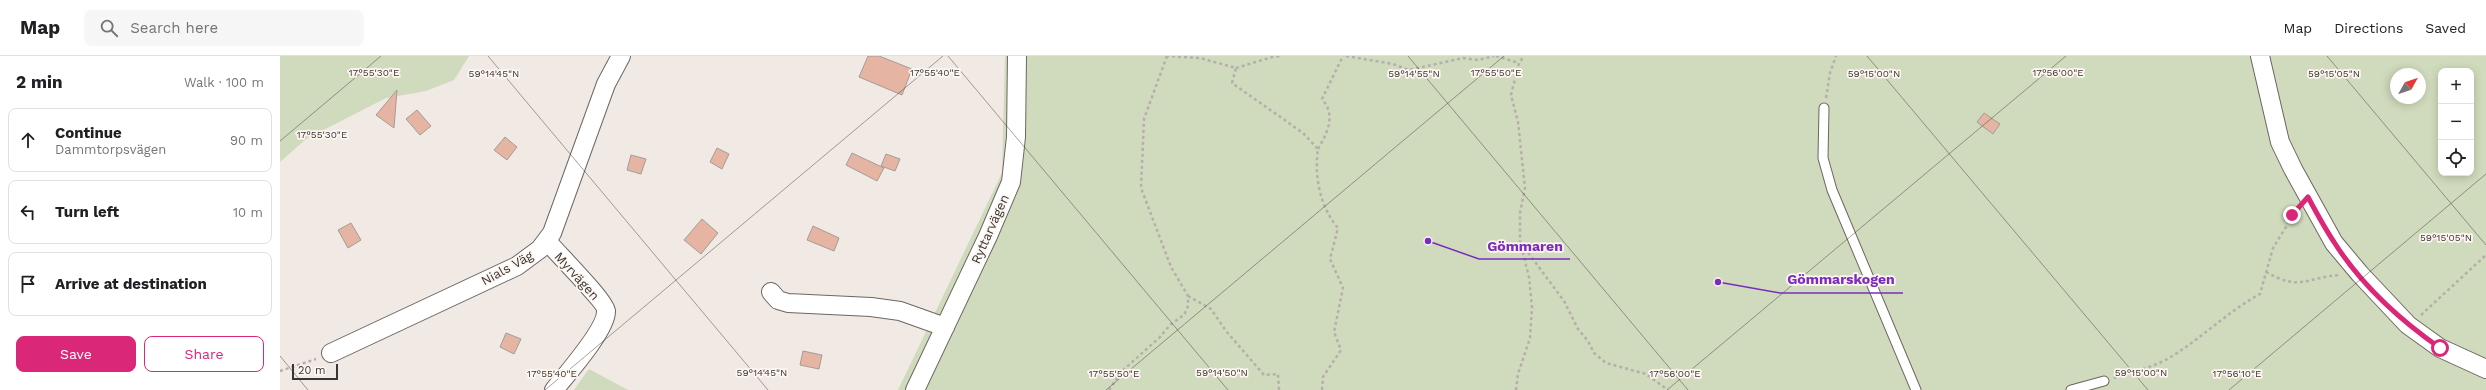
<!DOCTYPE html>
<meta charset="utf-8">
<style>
body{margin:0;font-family:"Work Sans",sans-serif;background:#f6f6f6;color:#202124}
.controls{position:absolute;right:12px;top:12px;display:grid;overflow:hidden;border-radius:8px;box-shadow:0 2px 10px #0003}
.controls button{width:36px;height:36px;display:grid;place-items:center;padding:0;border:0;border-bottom:1px solid #e0e0e0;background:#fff;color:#202124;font:20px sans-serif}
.compass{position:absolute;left:2110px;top:12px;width:36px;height:36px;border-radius:50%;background:#fff;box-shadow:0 2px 10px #0003;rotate:50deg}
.scale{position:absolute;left:12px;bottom:10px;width:46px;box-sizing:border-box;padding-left:4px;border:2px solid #393634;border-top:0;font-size:11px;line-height:14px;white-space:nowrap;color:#393634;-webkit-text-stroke:3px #fef6f1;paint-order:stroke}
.stop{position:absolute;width:12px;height:12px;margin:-9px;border:3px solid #db2777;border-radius:50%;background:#fff}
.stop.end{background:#db2777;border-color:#fff;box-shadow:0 1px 4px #0008}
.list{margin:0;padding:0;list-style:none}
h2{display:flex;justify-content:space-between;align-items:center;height:52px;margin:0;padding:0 16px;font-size:17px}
h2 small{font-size:13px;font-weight:400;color:#757577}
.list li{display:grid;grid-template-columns:26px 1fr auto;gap:12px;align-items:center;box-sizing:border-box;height:64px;margin:0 8px 8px;padding:0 8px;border:1px solid #e0e0e0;border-radius:8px}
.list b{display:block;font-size:15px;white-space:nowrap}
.list p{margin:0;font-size:13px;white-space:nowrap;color:#757577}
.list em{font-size:13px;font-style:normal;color:#757577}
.actions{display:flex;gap:8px;padding:12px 16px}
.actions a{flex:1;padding:9px 0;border:1px solid #db2777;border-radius:8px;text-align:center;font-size:14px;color:#db2777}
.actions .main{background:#db2777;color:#fff}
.icon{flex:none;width:22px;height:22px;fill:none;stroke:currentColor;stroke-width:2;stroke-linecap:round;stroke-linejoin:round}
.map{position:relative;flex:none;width:2206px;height:334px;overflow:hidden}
header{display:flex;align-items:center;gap:24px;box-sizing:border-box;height:56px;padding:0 20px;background:#fff;border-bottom:1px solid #e0e0e0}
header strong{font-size:19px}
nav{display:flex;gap:22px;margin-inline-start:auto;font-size:14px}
.search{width:280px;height:36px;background:#f6f6f6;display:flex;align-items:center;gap:10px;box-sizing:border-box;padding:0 14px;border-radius:8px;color:#757577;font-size:15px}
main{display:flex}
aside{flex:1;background:#fff}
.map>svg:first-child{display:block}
.green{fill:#d0dabc;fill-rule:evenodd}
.building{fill:#e6b4a2;stroke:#a49c99}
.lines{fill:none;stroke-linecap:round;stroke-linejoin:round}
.lane-casing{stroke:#6d6662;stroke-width:11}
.street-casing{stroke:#6d6662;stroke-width:20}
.path{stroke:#b5afab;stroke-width:2.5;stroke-dasharray:3 3;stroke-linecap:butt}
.lane{stroke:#fff;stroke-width:9}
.street{stroke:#fff;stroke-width:18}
.route{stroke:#db2777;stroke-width:5}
.ticks{fill:none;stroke:#393634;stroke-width:1;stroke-opacity:0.45}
.labels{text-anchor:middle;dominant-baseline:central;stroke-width:3.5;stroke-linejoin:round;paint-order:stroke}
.street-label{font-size:13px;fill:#393634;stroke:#fef6f1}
.ticks-label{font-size:10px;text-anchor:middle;fill:#393634;stroke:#fef6f1;stroke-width:3.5;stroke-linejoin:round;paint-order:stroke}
.leader{fill:none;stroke:#7b2cbf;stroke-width:1.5}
.callout-dot{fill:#7b2cbf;stroke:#fef6f1;stroke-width:1.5}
.callout-label{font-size:14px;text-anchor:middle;font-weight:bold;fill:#7b2cbf;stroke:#fef6f1;stroke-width:3.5;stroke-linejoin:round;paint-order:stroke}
</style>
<header>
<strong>Map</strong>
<div class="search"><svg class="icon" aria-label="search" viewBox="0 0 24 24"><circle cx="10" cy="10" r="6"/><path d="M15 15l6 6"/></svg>Search here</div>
<nav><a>Map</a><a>Directions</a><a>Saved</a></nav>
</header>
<main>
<aside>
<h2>2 min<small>Walk · 100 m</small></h2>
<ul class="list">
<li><svg class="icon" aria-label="ahead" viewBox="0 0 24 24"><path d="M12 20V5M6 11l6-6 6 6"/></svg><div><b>Continue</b><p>Dammtorpsvägen</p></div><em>90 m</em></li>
<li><svg class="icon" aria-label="left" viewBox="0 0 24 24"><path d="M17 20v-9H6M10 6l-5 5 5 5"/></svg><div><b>Turn left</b></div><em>10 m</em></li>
<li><svg class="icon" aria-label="arrive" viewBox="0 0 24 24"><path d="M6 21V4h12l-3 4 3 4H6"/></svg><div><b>Arrive at destination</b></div></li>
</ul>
<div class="actions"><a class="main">Save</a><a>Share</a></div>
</aside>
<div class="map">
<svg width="2206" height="334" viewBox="0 0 2206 334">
<rect width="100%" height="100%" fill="#f1e9e4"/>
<g class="green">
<polygon points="0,0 189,0 174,24 146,35 106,42 26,83 0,106"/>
<path d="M725,0H2206V334H618L722,117ZM2161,15H2191V117H2161ZM2116,18H2140V42H2116Z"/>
<polygon points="309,313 348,334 294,334"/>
</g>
<g class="building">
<polygon points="588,0 599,0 632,13 622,39 579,21"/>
<polygon points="117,34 114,72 96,59"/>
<polygon points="137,54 151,70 140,79 126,63"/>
<polygon points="1704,57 1720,68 1713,78 1697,66"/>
<polygon points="225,81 237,91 227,104 214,94"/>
<polygon points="437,92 449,98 442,113 430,106"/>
<polygon points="572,97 604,112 597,125 566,109"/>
<polygon points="606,98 620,103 615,115 601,110"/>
<polygon points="351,99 366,103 361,118 347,114"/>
<polygon points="422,163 438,177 421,198 404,184"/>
<polygon points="71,167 81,184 68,192 58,174"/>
<polygon points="533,170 559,182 554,195 527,184"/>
<polygon points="226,277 241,283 234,298 220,291"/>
<polygon points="523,295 542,299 539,313 520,309"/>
</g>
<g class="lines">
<g class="lane-casing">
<g id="lane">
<polyline points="1544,52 1543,102 1552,134 1636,334"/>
<polyline points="1791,334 1824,325"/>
</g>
</g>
<g class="street-casing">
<g id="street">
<polyline points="1980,0 2000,86 2013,113 2054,187 2080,218 2128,269 2160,292 2206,313"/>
<path d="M267,185C276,196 326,246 326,255C327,273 286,319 274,334"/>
<polyline points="491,236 498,244 508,247 591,251 620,255 665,271"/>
<polyline points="51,297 237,210 260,193 272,177 326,28 341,0"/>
<polyline points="635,334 708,180 731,126 736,81 737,0"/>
</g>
</g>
<g class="path">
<path d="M886,0L920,2L956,12L952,27L1023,77L1038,93C1034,120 1040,151 1058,172L1050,203L1063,232L1054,276L1061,294L1043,321L1042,334"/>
<polyline points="1066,0 1113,8 1129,14 1183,2 1198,4 1214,0"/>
<polyline points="1216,0 1239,7"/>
<polyline points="956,12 992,1 1002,0"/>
<polyline points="1546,42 1550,17 1556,0"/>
<path d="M1038,93C1048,76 1056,59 1042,43L1063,0"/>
<polyline points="1241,187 1284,245 1298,273 1308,285 1314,297 1326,307 1366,318 1388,334"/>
<path d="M1986,216C2021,236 2026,221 2060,219"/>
<polyline points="908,240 931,253 946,275 984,319 998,318 999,334"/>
<polyline points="2141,259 2206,199"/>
<polyline points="0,315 36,303"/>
<path d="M1834,322C1853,315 1872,312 1889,302C1921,283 1947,256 1980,238L1993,192L2017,153"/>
<polyline points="829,334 842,315 879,282 890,269 904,259 908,250 908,240 891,211 861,132 864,63 887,0"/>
<polyline points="1236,334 1238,318 1250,282 1252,251 1249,221 1240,185 1240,157 1245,132 1238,66 1231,39 1239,7 1244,0"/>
</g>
<use href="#lane" class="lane"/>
<use href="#street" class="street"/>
</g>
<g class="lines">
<path class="route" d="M2012,159L2028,141C2036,156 2044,171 2054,186C2080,227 2120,264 2160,292"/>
</g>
<path class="ticks" d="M208,0L488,334M668,0L948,334M1128,0L1408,334M1587,0L1868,334M2047,0L2206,189M0,85L101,0M0,300L28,334M265,334L663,0M826,334L1224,0M1387,334L1786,0M1949,334L2206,118"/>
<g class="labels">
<g class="street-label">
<text transform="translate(710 173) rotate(-66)">Ryttarvägen</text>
<text transform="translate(227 212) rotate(-29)">Nials Väg</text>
<text transform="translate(297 220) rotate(48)">Myrvägen</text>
</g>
</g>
<g class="ticks-label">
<text x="94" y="20">17°55'30"E</text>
<text x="655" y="20">17°55'40"E</text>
<text x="1216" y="20">17°55'50"E</text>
<text x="1778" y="20">17°56'00"E</text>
<text x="1594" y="21">59°15'00"N</text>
<text x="214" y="21">59°14'45"N</text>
<text x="1134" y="21">59°14'55"N</text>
<text x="2054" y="21">59°15'05"N</text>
<text x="42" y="82">17°55'30"E</text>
<text x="2166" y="185">59°15'05"N</text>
<text x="482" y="320">59°14'45"N</text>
<text x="942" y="320">59°14'50"N</text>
<text x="1861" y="320">59°15'00"N</text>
<text x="272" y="321">17°55'40"E</text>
<text x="834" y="321">17°55'50"E</text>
<text x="1395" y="321">17°56'00"E</text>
<text x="1957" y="321">17°56'10"E</text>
</g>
<path class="leader" d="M1148 185L1199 203H1290M1438 226L1500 237H1623"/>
<g class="callout-dot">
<circle cx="1148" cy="185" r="4"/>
<circle cx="1438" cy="226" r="4"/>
</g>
<g class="callout-label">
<text x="1245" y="195">Gömmaren</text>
<text x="1561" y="228">Gömmarskogen</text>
</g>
</svg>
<div class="controls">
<button>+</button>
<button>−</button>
<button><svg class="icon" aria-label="locate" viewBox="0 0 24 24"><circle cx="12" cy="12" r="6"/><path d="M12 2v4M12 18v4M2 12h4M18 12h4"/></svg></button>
</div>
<svg class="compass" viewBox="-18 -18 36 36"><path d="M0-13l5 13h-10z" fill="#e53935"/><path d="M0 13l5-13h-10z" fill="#757577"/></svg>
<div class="scale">20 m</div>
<div class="stop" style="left:2160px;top:292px"></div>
<div class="stop end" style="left:2012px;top:159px"></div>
</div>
</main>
